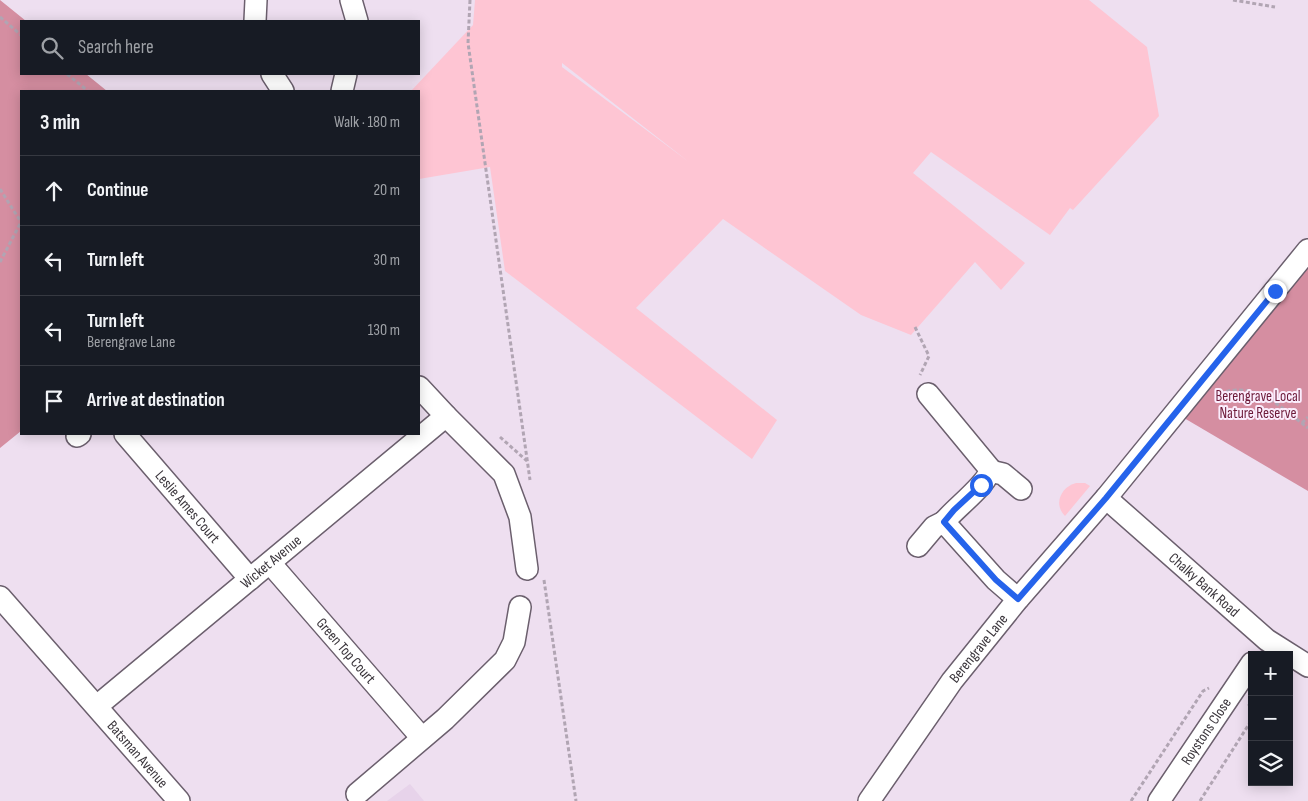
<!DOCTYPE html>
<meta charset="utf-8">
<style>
body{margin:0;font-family:"Sofia Sans Condensed",sans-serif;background:#242831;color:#f1f3f6}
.controls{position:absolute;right:15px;bottom:15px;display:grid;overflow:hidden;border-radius:0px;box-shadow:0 2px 12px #0003}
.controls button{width:45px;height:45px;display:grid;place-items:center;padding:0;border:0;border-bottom:1px solid #363941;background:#171b24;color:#f1f3f6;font:25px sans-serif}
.stop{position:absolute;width:15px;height:15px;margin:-11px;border:4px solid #2563eb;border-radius:50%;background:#fff}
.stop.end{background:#2563eb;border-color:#fff;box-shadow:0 1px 5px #0008}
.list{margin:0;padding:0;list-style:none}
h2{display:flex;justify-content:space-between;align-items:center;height:65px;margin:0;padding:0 20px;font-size:21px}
h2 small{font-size:16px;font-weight:400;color:#9ea1a6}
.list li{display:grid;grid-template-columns:32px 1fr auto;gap:15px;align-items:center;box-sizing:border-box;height:70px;padding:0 20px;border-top:1px solid #363941}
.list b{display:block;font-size:19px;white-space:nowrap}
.list p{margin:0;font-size:16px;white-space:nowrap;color:#9ea1a6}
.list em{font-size:16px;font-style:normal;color:#9ea1a6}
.icon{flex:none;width:28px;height:28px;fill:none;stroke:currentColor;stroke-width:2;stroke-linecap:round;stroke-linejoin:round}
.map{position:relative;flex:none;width:1308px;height:801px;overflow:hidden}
.search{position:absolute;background:#171b24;box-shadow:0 2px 12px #0003;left:20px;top:20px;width:400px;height:55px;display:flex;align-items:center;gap:12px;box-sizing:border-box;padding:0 18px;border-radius:0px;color:#9ea1a6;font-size:19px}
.panel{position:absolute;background:#171b24;box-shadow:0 2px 12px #0003;left:20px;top:90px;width:400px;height:345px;border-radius:0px}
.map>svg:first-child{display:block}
.built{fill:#e7d3ea}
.green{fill:#fec5d3;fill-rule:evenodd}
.forest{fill:#d58ea1}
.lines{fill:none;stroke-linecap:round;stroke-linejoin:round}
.minor-casing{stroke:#6b5f6d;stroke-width:24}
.path{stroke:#b1a5b3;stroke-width:3;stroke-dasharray:4 2.5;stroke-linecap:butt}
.minor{stroke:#fff;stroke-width:21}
.route{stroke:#2563eb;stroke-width:6}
.labels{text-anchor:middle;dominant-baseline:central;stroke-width:4;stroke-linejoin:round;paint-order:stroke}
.park-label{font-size:15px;fill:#6d1a39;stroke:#fbedfd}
.street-label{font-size:15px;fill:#3a353b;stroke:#fbedfd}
</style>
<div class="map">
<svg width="1308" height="801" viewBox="0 0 1308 801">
<rect width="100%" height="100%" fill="#eedff0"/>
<polygon class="built" points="410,784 424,801 387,801"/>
<g class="green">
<path d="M475,0H1089L1147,47L1159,116L1073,210L1070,208L1050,235L931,152L913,173L1025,263L1001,290L975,262L911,335L861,315L723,219L636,308L777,420L752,459L505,271L490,167L419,179V91H411L473,25ZM562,63L689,162L562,67Z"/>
<path d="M1076,483H1085L1090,486L1065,516C1053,504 1061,487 1076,483Z"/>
</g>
<g class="forest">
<polygon points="0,0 26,21 21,21 21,74 86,74 107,91 21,91 21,431 0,448"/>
<polygon points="1308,265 1308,491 1184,418"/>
</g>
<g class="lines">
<g class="minor-casing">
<g id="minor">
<polyline points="351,0 357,21"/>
<polyline points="255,21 256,0"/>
<polyline points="272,74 283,91"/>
<polyline points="342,91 346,74"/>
<polyline points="419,387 446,416"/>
<path d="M928,394L990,469C989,483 954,509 944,522L996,580L1018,599"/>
<path id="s1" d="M125,434L250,579"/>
<polyline points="77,436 80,434"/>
<polyline points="990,471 1003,474 1021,489"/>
<path id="s2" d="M1106,498L1267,640L1308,666"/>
<polyline points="918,546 934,527 944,522"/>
<path id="s3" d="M270,563L422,738"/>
<path id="s4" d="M0,597L179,801"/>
<path id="s5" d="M97,706L446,416L504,474L520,517L527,569"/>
<polyline points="357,794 445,719 505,660 514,642 520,607"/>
<path id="s6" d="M869,801L952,681L1018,599L1106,498L1308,250"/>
<path id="s7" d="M1159,801L1252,663"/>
</g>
</g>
<g class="path">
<polyline points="470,0 468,43 530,480"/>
<polyline points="1233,0 1275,7"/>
<polyline points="0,17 21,35"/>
<polyline points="67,74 88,91"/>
<polyline points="0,189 21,222"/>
<polyline points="0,262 21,222"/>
<polyline points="915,327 929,356 920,375"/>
<path d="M1220,393C1225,392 1230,390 1235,390C1263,388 1287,412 1308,428"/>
<polyline points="1302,423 1308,417"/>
<polyline points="500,437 527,461"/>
<polyline points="544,580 576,801"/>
<polyline points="1131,801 1203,691 1209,688"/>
<polyline points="1200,801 1251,721 1249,704"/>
</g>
<use href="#minor" class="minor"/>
</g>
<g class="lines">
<polyline class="route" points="981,485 954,510 944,522 996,580 1018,599 1106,498 1275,291"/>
</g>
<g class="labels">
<g class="park-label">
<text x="1258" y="396">Berengrave Local<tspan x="1258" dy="17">Nature Reserve</tspan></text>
</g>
<g class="street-label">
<text stroke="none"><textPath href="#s1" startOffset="96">Leslie Ames Court</textPath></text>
<text stroke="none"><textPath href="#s5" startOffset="226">Wicket Avenue</textPath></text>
<text stroke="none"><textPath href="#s2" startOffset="131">Chalky Bank Road</textPath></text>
<text stroke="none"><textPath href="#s6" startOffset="188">Berengrave Lane</textPath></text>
<text stroke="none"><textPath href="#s3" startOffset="116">Green Top Court</textPath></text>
<text stroke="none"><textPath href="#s7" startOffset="84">Roystons Close</textPath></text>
<text stroke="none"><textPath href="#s4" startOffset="209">Batsman Avenue</textPath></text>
</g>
</g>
</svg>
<div class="controls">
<button>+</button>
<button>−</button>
<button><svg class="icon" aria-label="layers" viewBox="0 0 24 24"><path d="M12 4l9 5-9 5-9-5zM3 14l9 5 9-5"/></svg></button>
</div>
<div class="stop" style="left:981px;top:485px"></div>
<div class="stop end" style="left:1275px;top:291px"></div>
<div class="search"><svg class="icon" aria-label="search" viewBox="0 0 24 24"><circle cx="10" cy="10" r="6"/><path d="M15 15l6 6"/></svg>Search here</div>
<section class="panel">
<h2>3 min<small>Walk · 180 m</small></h2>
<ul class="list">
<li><svg class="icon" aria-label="ahead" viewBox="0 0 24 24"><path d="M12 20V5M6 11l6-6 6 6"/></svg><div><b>Continue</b></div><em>20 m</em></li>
<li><svg class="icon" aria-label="left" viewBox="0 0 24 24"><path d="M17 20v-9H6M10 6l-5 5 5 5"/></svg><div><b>Turn left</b></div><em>30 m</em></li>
<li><svg class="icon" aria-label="left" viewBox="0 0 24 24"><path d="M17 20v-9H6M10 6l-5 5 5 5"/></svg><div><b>Turn left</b><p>Berengrave Lane</p></div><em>130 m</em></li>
<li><svg class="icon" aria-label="arrive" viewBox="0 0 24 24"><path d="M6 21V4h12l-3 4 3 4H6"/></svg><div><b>Arrive at destination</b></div></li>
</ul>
</section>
</div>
